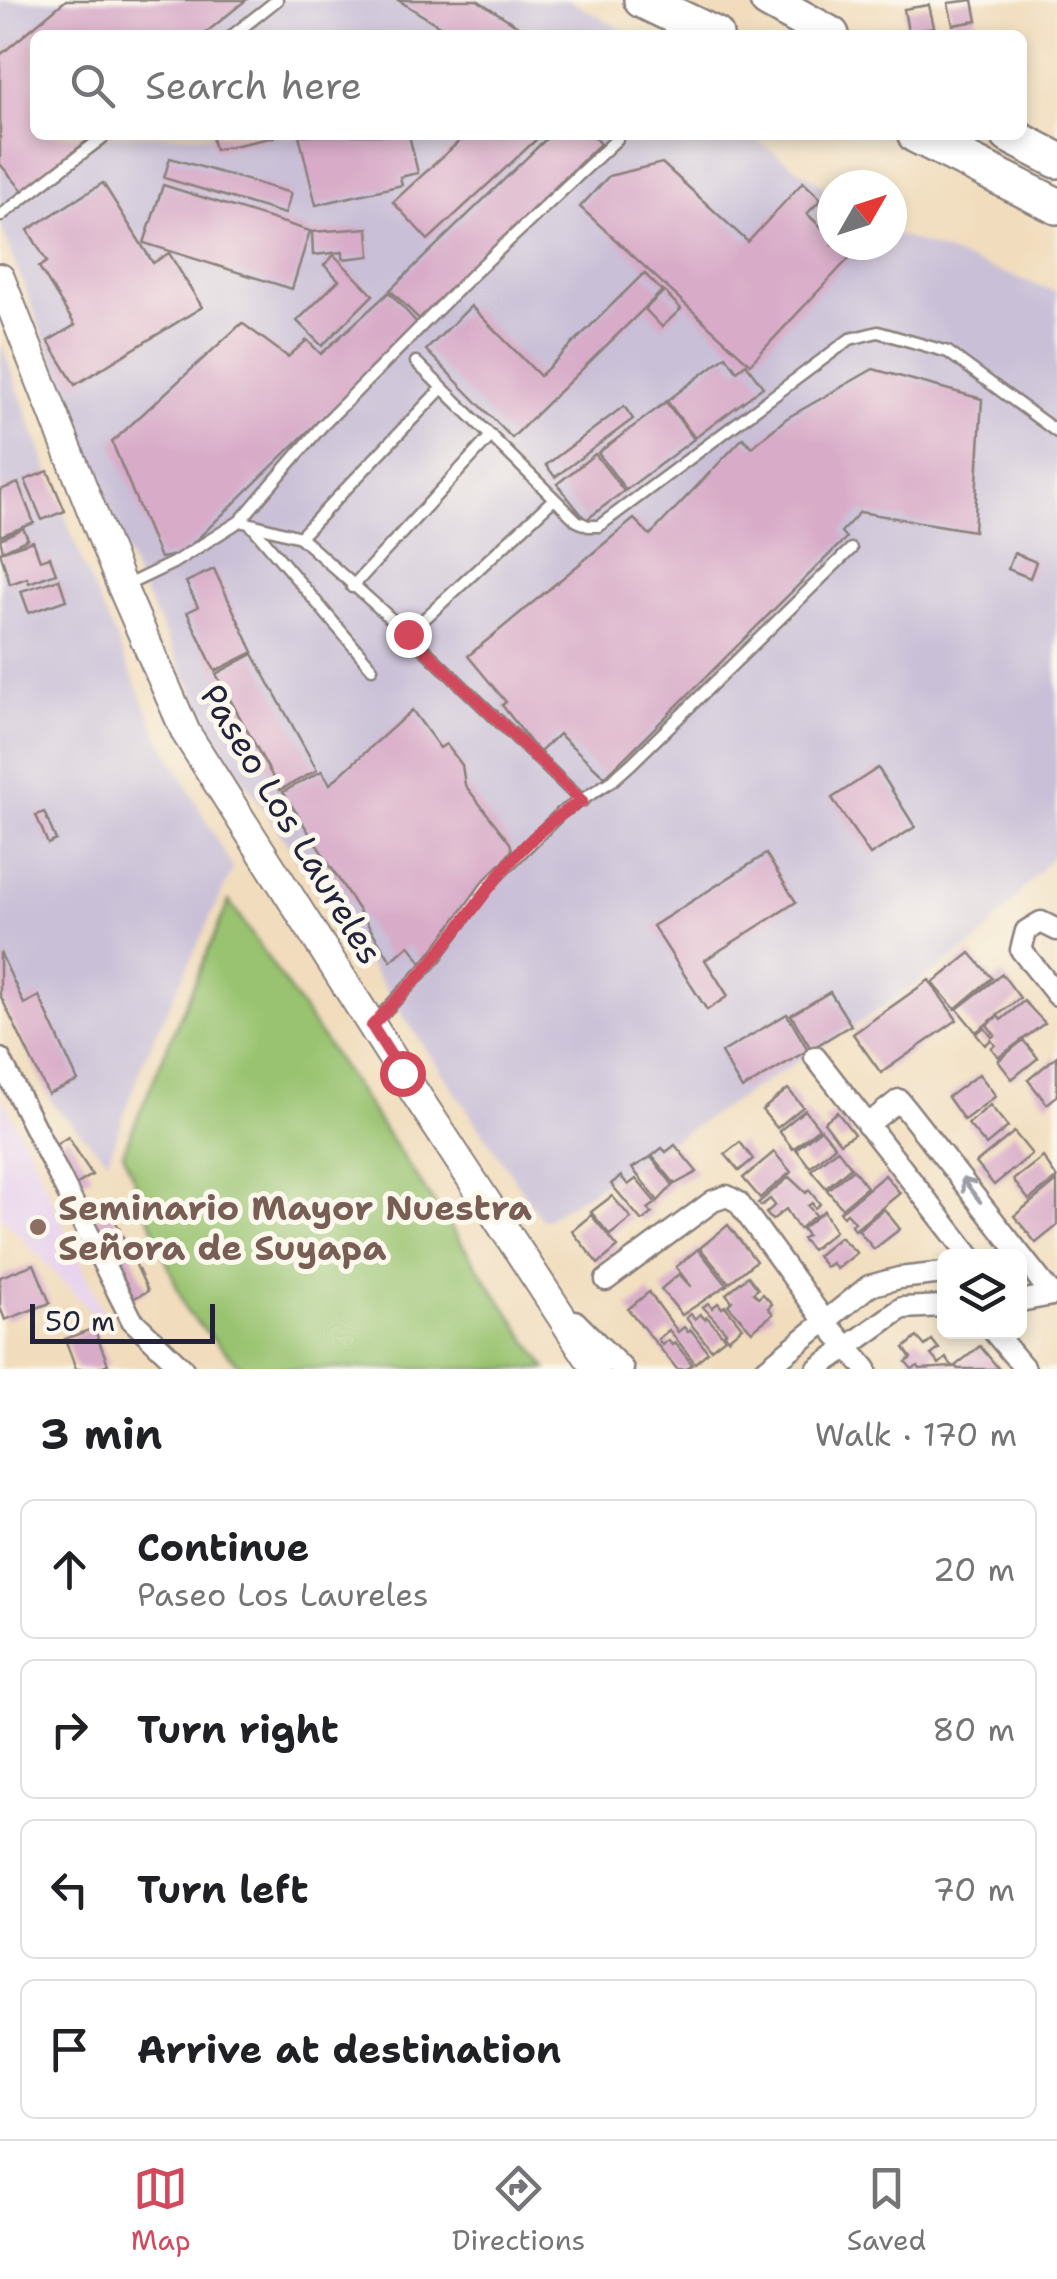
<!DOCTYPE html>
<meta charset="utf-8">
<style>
body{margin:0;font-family:"Shantell Sans",sans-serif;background:#f2f2f2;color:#202124}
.controls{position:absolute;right:30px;bottom:30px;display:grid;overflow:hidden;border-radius:15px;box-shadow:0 5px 15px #0003}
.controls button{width:90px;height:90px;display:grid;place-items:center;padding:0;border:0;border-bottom:2px solid #e0e0e0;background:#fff;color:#202124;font:50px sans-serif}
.compass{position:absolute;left:817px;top:170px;width:90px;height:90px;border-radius:50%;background:#fff;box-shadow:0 5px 15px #0003;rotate:51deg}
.scale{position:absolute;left:30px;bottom:25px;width:185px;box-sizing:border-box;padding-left:10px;border:5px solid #22223b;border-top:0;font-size:28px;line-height:35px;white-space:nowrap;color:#22223b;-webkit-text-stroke:8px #fbf7ec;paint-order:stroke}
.stop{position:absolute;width:30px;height:30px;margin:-22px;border:8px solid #d1495b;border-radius:50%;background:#fff}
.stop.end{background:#d1495b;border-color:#fff;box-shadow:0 2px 10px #0008}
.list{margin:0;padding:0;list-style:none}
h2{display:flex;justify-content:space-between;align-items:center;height:130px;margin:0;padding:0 40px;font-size:42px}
h2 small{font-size:32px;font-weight:400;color:#757577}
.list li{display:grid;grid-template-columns:65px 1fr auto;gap:30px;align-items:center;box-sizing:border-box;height:140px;margin:0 20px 20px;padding:0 20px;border:2px solid #e0e0e0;border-radius:15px}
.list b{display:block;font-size:38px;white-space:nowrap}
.list p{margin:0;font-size:32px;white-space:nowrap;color:#757577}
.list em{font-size:32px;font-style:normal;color:#757577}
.icon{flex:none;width:55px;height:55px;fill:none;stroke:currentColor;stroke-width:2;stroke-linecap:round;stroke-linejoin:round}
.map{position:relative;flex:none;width:1057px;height:1369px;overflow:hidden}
.search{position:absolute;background:#fff;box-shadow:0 5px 15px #0003;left:30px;right:30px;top:30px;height:110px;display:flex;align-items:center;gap:25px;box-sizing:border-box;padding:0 35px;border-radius:15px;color:#757577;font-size:38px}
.sheet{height:770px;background:#fff}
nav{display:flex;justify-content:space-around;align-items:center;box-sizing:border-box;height:140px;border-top:2px solid #e0e0e0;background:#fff;font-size:28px;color:#757577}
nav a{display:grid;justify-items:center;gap:5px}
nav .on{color:#d1495b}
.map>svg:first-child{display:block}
.built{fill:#e8d2ee}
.industrial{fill:#c9bfd7}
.green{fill:#99c370;stroke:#5e7256;stroke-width:2.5}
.building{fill:#d8abc8}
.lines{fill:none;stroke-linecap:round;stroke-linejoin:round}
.lane-casing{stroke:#8a807c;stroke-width:15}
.street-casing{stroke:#8a807c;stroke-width:25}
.secondary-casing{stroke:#8a807c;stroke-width:32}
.highway-casing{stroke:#8a807c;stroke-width:40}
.lane{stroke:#fff;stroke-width:10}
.street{stroke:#fff;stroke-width:20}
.secondary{stroke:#fff;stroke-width:28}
.highway{stroke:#fff;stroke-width:35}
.oneway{stroke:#9c9ca7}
.route{stroke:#d1495b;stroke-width:12}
.education-dot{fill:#8d6e63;stroke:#fbf7ec;stroke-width:4}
.labels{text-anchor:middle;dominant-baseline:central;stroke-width:10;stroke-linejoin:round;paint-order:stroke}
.street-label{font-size:35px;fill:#22223b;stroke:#fbf7ec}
.education-label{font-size:35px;font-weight:bold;fill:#785e54;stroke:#fbf7ec;text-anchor:start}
</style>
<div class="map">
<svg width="1057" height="1369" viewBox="0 0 1057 1369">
<rect width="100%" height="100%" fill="#fbf7ec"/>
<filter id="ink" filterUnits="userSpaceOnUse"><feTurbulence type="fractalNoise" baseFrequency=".01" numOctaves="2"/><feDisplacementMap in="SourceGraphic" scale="20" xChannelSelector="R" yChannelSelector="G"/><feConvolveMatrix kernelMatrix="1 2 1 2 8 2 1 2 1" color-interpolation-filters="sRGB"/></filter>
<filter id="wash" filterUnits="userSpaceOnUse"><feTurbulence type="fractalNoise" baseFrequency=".0048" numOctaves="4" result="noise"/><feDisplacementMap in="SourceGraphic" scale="40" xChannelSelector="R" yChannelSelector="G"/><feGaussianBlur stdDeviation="2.25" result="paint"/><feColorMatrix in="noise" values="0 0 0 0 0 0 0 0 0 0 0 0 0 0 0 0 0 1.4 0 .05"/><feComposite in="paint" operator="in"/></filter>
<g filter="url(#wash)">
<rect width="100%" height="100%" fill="#f1ddbd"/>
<polygon class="built" points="0,1094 30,1151 114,1336 0,1215"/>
<g class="industrial">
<polygon points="0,0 569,0 632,35 35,35 35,135 749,135 832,192 832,245 892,245 892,233 1057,292 1057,851 977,942 859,1023 543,1221 220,745 136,577 0,223"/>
<polygon points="0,341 84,567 157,732 233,869 142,1064 108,1160 54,1106 0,997"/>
</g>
<polygon class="green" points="229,901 547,1369 243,1369 187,1312 123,1152"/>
<g id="blocks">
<g class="building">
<polygon points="66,0 246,0 203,35 35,35 35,135 83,135 88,140 24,192 0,164 0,55"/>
<polygon points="398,0 477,0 532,35 454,35"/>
<polygon points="973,0 977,21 953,25 948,3"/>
<polygon points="929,5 934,27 908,32 904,9"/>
<polygon points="211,135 273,135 274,137 215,150"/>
<polygon points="299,135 409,135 418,173 400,177 402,185 316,205"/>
<polygon points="466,135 539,137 428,240 393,202"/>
<polygon points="544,135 592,135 600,144 419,319 390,290 547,138"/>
<polygon points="170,158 291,193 285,214 164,178"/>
<polygon points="662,163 748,242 803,182 821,199 807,214 832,237 832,245 841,245 852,255 750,364 580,207 609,176"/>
<polygon points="103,183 153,263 169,253 202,307 75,385 48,341 75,325 39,267 47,262 28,230"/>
<polygon points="163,185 310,231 292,289 144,243"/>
<polygon points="368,228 370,256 343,259 343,252 313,255 312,232"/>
<polygon points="334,255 373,295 322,346 297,321 339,280 324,265"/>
<polygon points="644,273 662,291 512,438 426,350 471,306 540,376"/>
<polygon points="664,291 681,309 662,327 645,309"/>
<polygon points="389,292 418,324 182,554 160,558 112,442 242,323 288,357 307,340 321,354"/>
<polygon points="726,356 737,371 746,364 763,387 695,438 667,401"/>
<polygon points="873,369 982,399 974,531 860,512 841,532 846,538 605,777 559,734 539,753 502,705 506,702 468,656 634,519 650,535 743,438 752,447 787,418"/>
<polygon points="666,402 694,439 626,490 598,453"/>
<polygon points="624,406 633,419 555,477 546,465"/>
<polygon points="595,454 624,491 586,520 557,484"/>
<polygon points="48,471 65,511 42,520 25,480"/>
<polygon points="18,483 34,523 0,536 0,490"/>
<polygon points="23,528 28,539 3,551 0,539"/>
<polygon points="33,541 40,560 50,557 56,573 29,583 27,578 10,584 0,552"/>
<polygon points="1014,553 1036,562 1030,578 1008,569"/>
<polygon points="214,569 253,652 215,671 187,612 198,607 186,582"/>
<polygon points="59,579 66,600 29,613 21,591"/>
<polygon points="253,654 317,770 280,790 216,674"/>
<polygon points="412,710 440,748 446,744 462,765 465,785 510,843 512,850 422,963 409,945 391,961 283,792 322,771 330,784"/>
<polygon points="878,768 915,827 870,855 832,798"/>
<polygon points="44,812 56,840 48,844 36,815"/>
<polygon points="766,854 796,902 705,960 728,996 707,1010 653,926"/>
<polygon points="0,952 24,1004 39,996 78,1081 48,1094 0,995"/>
<polygon points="970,953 992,978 955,1009 933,983"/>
<polygon points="1002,974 1020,998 976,1032 957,1009"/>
<polygon points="929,980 957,1020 881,1073 853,1034"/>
<polygon points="830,992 851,1025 811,1049 791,1015"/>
<polygon points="1024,1001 1045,1023 999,1057 991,1048 995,1045 991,1040 985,1045 976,1034 984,1027 992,1037 995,1035 987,1025 998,1016 1001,1020"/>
<polygon points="787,1014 808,1050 742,1089 721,1053"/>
<polygon points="1023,1040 1038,1058 1012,1079 998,1061"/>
<polygon points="1057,1056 1057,1096 1047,1104 1028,1080"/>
<polygon points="979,1074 996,1096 964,1120 948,1097"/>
<polygon points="788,1089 803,1107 777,1128 762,1110"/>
<polygon points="990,1105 1008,1127 986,1145 968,1124"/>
<polygon points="805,1110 819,1128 793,1149 779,1131"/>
<polygon points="837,1112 854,1134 840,1143 824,1122"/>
<polygon points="821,1129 835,1146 810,1167 796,1149"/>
<polygon points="1014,1132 1032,1154 994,1185 976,1163"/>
<polygon points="68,1137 92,1175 69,1189 51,1148"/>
<polygon points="740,1142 753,1159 739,1171 725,1154"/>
<polygon points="675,1145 697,1172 675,1184 652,1156 662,1148 666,1152"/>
<polygon points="837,1149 851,1167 826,1188 811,1170"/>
<polygon points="774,1152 791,1172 760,1198 743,1178"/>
<polygon points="651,1157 673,1185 658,1201 632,1168"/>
<polygon points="1043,1157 1057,1178 1029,1200 1013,1180"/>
<polygon points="853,1169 867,1187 842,1208 827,1190"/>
<polygon points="885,1175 900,1193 855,1230 851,1225 855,1222 847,1213 843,1216 840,1212"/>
<polygon points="621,1176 628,1185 636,1179 656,1203 648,1209 652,1213 642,1221 611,1184"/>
<polygon points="789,1177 806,1193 809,1190 820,1204 815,1208 812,1203 808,1206 816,1215 799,1229 786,1209 772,1220 766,1213 775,1205 770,1199 761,1206 758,1203"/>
<polygon points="1057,1181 1057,1226 1036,1243 1014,1216"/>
<polygon points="612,1196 631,1218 610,1235 591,1212"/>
<polygon points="884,1209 900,1229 874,1249 858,1230"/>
<polygon points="111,1211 148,1291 134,1298 93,1220"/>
<polygon points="824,1211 835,1231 812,1250 802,1239 807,1235 802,1229"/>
<polygon points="591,1215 618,1247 598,1264 572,1231"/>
<polygon points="728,1225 756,1261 729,1283 700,1248"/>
<polygon points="840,1237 857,1253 837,1269 832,1263 826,1267 817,1256"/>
<polygon points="698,1249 727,1285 682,1315 661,1289 679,1274 691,1287 676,1267"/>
<polygon points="34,1264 50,1303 5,1320 0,1307 0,1277"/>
<polygon points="748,1276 758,1289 753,1293 758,1298 763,1294 772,1304 768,1308 773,1314 752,1331 728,1305 732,1301 726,1294"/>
<polygon points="649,1292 678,1332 684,1327 688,1332 691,1330 708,1352 695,1363 669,1330 658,1339 662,1345 668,1340 672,1345 675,1343 692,1364 687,1369 677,1369 628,1309"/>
<polygon points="708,1303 712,1308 718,1303 722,1308 725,1306 742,1327 728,1339 724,1334 726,1332 703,1307"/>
<polygon points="691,1314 695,1319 700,1314 705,1319 707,1317 725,1338 711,1349 686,1318"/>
<polygon points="94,1328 108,1364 96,1369 76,1369 65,1339"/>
<polygon points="917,1337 925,1346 932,1340 939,1349 931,1355 939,1364 946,1358 953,1367 920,1369 918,1366 912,1369 906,1362 911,1358 904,1348"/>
<polygon points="980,1346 999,1369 958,1369 955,1366"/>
</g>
</g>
</g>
<g filter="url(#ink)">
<use href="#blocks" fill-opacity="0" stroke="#8a807c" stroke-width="2.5"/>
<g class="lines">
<g class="lane-casing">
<g id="lane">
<polyline points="233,35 277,0"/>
<polyline points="0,216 106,135"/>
<polyline points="416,362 577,521 588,526 599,526 850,339 878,332 948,352 1057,432"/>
<polyline points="240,521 321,427 472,275 617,139"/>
<polyline points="252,526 372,668"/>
<polyline points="300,537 442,388"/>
<polyline points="123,587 173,563 240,521 300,537 408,634 582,801"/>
<polyline points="352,587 491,436"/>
<polyline points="408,634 554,499"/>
<polyline points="375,1022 435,958 488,885 561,813 613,780 631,764 851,549"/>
</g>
</g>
<g class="street-casing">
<g id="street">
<polyline points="1057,930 1041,922 1026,931 1021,950 1057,995"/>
<polyline points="815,1057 970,1256"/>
<polyline points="0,1059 132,1320 183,1369"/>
<polyline points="867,1125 899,1100 1052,1295"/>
<polyline points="606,1280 713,1201 727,1196 738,1202 824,1320 866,1369"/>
<polyline points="1020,1301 1057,1294"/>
<polyline points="575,1321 623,1369"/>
<polyline points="994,1332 1025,1369"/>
<polyline points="766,1369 869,1286 899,1278 944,1273"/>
<polyline points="817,1369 902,1308 944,1306"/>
</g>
</g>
<g class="secondary-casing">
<polyline id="secondary" points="0,278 122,587 186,733 402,1073 596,1369"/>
</g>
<g class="highway-casing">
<g id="highway">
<polyline points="642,0 715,35"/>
<polyline points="768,0 831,35"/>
<polyline points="916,135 1057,206"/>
<polyline points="1009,135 1057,160"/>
</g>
</g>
<use href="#lane" class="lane"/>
<use href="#street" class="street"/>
<use href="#secondary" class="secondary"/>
<use href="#highway" class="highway"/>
</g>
<defs><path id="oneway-shaft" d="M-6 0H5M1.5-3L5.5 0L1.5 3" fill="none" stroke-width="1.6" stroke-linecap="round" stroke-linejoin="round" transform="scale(2.5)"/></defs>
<use class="oneway" href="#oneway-shaft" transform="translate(971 1190) rotate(-128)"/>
</g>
<g class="lines" filter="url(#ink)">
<path class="route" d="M402,1073L372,1026C392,1003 415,982 435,958C480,903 518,837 582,801L408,634"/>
</g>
<circle class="education-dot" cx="38" cy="1227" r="10"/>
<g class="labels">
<g class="street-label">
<text transform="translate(292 824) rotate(59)">Paseo Los Laureles</text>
</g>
<g class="education-label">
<text x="58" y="1207">Seminario Mayor Nuestra<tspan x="58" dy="40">Señora de Suyapa</tspan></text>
</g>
</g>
</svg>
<div class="controls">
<button><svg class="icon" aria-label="layers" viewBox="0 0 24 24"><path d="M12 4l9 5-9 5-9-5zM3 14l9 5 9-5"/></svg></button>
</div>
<svg class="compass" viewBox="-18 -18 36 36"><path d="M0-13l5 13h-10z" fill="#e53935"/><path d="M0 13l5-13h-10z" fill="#757577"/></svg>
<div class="scale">50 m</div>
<div class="stop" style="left:402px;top:1073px"></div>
<div class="stop end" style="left:408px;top:634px"></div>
<div class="search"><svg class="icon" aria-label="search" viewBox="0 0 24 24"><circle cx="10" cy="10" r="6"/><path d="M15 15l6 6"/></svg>Search here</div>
</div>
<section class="sheet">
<h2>3 min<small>Walk · 170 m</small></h2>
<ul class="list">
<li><svg class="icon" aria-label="ahead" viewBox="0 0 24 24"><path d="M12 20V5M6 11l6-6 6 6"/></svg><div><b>Continue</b><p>Paseo Los Laureles</p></div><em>20 m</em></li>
<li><svg class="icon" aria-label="right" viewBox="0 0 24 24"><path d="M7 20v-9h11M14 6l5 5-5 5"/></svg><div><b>Turn right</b></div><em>80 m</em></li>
<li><svg class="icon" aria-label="left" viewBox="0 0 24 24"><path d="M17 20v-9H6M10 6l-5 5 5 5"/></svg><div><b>Turn left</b></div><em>70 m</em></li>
<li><svg class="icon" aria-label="arrive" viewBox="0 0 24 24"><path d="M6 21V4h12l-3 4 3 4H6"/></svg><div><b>Arrive at destination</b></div></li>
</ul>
</section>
<nav>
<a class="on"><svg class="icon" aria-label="map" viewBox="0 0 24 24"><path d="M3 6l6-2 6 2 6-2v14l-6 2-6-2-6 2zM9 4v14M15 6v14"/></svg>Map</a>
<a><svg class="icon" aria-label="directions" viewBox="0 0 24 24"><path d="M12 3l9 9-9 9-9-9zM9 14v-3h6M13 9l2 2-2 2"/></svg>Directions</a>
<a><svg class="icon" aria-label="saved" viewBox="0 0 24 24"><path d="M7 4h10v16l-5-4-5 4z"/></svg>Saved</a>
</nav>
